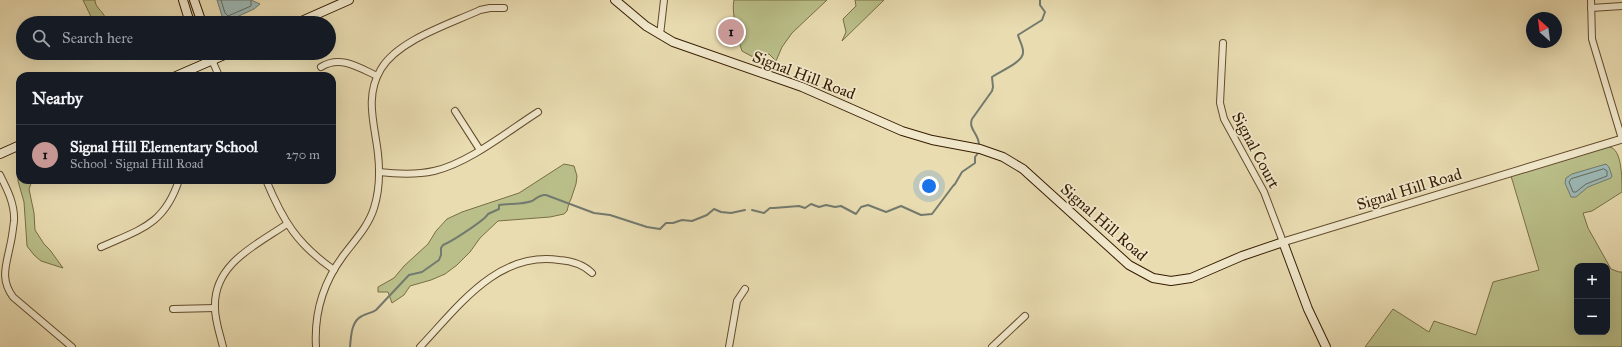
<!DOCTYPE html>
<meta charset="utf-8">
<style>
body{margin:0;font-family:"IM FELL Great Primer",serif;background:#242831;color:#f1f3f6}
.controls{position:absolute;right:12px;bottom:12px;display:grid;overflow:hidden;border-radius:8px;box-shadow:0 4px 16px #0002}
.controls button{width:36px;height:36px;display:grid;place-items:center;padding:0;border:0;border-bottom:1px solid #363941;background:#171b24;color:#f1f3f6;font:20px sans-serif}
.compass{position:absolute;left:1526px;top:12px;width:36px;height:36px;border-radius:50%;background:#171b24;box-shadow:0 4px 16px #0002;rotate:332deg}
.you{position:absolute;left:929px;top:186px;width:14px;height:14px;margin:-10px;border:3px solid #fff;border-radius:50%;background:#1a73e8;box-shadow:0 0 0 6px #1a73e833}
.badge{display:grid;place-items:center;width:26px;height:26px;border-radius:50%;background:#c59692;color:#111;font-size:13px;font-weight:700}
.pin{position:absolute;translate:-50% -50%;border:2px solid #fff;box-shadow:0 1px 4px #0006}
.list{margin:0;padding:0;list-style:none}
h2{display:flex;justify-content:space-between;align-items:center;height:52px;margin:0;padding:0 16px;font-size:17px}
h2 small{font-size:13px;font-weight:400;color:#9ea1a6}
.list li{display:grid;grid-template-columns:26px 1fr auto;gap:12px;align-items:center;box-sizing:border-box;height:60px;padding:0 16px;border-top:1px solid #363941}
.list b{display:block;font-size:15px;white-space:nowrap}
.list p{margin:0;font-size:13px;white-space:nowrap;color:#9ea1a6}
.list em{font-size:13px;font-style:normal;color:#9ea1a6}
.icon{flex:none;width:22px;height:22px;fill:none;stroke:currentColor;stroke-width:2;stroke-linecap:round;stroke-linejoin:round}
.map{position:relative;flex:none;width:1622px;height:347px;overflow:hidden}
.search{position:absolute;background:#171b24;box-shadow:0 4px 16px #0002;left:16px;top:16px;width:320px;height:44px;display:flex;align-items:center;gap:10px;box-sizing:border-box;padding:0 14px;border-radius:22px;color:#9ea1a6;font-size:15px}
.panel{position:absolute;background:#171b24;box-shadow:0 4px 16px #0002;left:16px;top:72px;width:320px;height:112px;border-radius:12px}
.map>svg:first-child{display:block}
.green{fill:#babf89;stroke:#786e45;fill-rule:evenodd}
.water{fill:#9cb9b7;stroke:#737a6e}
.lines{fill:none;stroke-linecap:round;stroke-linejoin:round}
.shore{stroke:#696a5c;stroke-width:1}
.stream{stroke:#737a6e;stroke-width:2}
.minor-casing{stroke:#634c2d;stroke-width:8}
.tertiary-casing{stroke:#634c2d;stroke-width:9}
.secondary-casing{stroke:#361c01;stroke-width:10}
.minor{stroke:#f1e8cc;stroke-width:6}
.tertiary{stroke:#f1e8cc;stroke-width:7}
.secondary{stroke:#f1e8cc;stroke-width:8}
.labels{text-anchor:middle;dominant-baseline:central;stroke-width:3.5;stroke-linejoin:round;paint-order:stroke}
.street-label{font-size:16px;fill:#361c01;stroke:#f1e8cc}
</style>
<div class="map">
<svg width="1622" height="347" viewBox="0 0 1622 347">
<rect width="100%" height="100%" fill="#e9dcb1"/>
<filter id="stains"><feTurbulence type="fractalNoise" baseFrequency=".005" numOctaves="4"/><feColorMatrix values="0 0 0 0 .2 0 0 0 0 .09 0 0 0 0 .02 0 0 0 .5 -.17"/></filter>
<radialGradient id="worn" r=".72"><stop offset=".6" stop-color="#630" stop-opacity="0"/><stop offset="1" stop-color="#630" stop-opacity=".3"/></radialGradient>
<g class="green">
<path d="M83,0H95C95,9 105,11 107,23H94Z"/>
<path d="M734,0H827L792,33L782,47L776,61L769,54L753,57L742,51C738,39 731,11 734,0Z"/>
<polygon points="855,0 884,0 842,41 846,32 843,19 856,6"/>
<path d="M1609,147C1622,148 1622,178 1622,192L1592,211L1583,213L1588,228L1611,269L1619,272H1622V347H1365L1393,309L1429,332L1434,321L1476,335L1493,282L1539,270L1511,176ZM1577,266H1607V332H1577Z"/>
<polygon points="564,164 574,166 577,176 576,184 571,199 569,203 567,211 564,214 550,217 498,221 480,238 470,252 457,265 445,274 431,280 410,286 404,295 392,303 388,292 378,292 378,287 394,278 404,266 428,244 436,231 447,219 462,212 519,193"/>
<polygon points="20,170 20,180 52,180 41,182 32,181 29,189 34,213 35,230 44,244 50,250 63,268 41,261 34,255 27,246 24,202 18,181 18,175"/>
</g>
<g class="water">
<polygon points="217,0 251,0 260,4 254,9 228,21 223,19"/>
<polygon points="1606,164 1609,167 1612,176 1611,178 1588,187 1576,197 1571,197 1565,183 1566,178 1572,174"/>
</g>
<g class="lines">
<g class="shore">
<polyline points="221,0 225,13 228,16 251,6 251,0"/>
<polygon points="1604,169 1607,171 1607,176 1586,184 1576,192 1573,192 1569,182 1571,179"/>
</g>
<g class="stream">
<path d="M979,145C979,134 968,129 972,119L992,91L993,87L992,77C998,72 1025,62 1023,51C1023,46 1019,40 1018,35L1042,20L1045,12L1040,5V0"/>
<polyline points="752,210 764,213 770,208 774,208 799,206 805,208 811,204 819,207 826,205 835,207 841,206 856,214 861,207 868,205 886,212 901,206 921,215 932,214 953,186 955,184 962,172 975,163 975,157 978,153"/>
<path d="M350,347C351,337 351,321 362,316C367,313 372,313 376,310L409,275L422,272L439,260L441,255V248L443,245C451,242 485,220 488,214L499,209V205C510,203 522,205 532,201C537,198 540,194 546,195L594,213L610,215L647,227L660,229L666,223H673L682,220L692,221L707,215L714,209L721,212L731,213L745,210"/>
</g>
<g class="minor-casing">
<g id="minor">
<polyline points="1591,0 1592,39 1622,139"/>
<polyline points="1591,8 1622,6"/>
<polyline points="660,35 664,0"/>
<polyline points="1223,43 1220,103 1224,119 1264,192 1283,242"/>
<polyline points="212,60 219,76"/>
<path d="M321,67C340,55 358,67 377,76"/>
<polyline points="455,111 480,150"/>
<path d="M379,172C397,174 416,175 434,171C469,163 508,131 538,112"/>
<path d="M0,175C7,189 15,204 14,221C13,229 12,238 10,246C6,266 0,279 13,297L72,347"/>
<path d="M266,180C283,221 297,244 334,270"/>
<path d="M101,247C141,229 164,225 179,180"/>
<polyline points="173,309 215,308"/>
<path d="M223,347C220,334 215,321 215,308C213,264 256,245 287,224"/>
<path d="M316,347C314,314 323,283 343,256C354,241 368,227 374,208C379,192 380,172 378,154C375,125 364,97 381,69C398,40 450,24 480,10L490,8H504"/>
<path d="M420,347C458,307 497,251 559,260C572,261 583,264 592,273"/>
<polyline points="729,347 737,301 745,289"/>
<polyline points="992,347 1025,316"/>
</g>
</g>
<g class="tertiary-casing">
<polyline id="tertiary" points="1283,242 1622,139"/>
</g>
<g class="secondary-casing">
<g id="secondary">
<polyline points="183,0 190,23"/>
<polyline points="194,0 202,23"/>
<polyline points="615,0 646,26 673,42 802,87 902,131 932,140 980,149 1003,157 1023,169 1129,265 1153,278 1171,281 1191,278 1242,256 1283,242 1308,309 1326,347"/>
<polyline points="297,23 349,0"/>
<polyline points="206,53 212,60"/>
<polyline points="176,76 229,53"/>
<polyline points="0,154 20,145"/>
</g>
</g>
<use href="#minor" class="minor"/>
<use href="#tertiary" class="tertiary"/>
<use href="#secondary" class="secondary"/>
</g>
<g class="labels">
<g class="street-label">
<text transform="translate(804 75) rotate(21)">Signal Hill Road</text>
<text transform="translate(1256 150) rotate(62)">Signal Court</text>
<text transform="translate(1409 189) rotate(-17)">Signal Hill Road</text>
<text transform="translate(1104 222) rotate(41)">Signal Hill Road</text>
</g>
</g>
<rect width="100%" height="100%" filter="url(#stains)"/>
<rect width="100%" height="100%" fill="url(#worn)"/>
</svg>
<div class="controls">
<button>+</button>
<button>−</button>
</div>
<svg class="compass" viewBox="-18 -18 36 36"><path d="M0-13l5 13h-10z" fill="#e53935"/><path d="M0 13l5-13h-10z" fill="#9ea1a6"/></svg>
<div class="you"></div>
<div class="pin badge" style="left:731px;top:32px">1</div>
<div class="search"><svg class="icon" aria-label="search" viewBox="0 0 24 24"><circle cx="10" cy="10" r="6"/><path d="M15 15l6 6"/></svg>Search here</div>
<section class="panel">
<h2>Nearby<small></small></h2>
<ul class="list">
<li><span class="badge">1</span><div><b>Signal Hill Elementary School</b><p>School · Signal Hill Road</p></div><em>270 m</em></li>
</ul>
</section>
</div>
